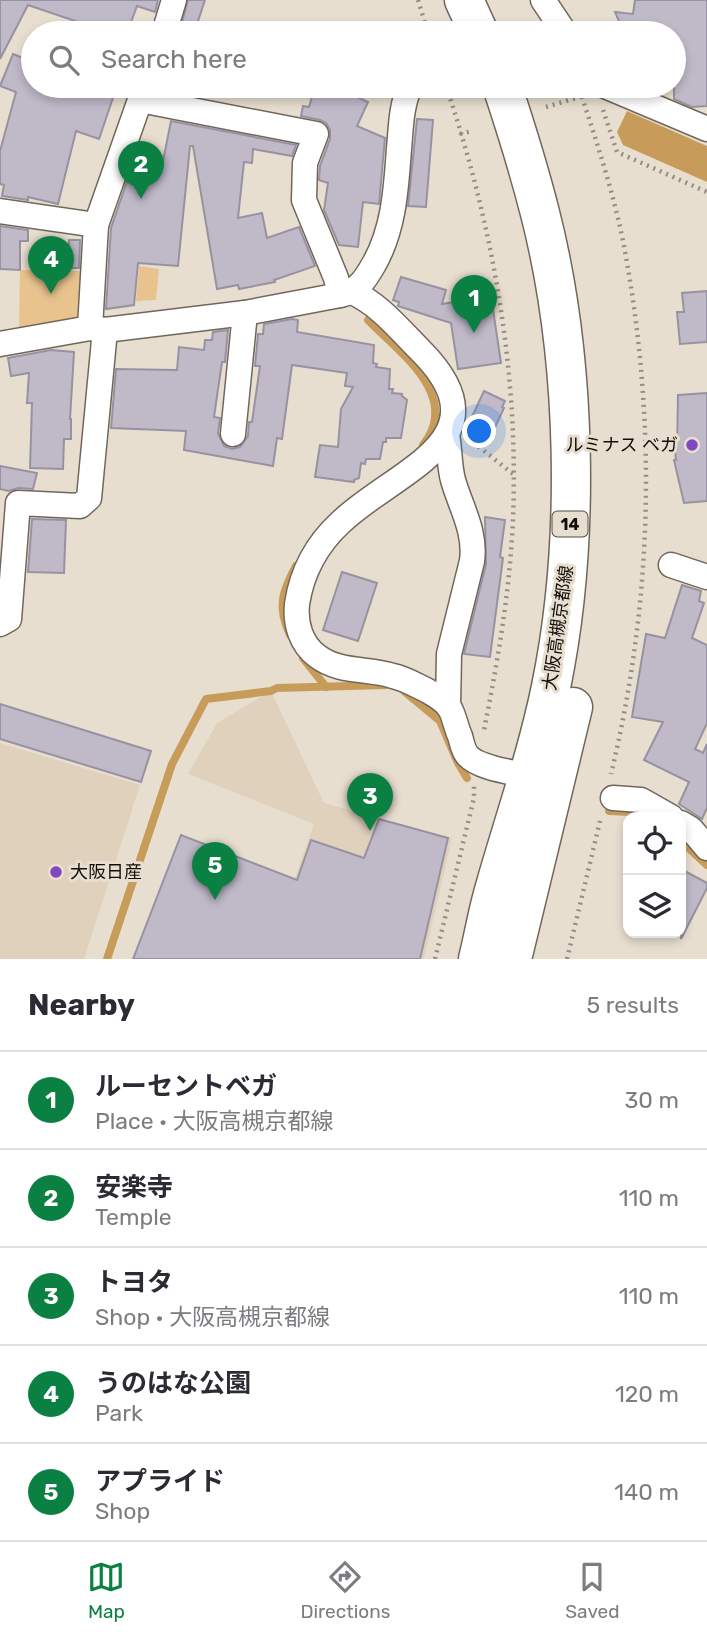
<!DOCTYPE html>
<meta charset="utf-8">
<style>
body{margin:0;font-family:Rubik,"Noto Sans JP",sans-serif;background:#f7f7f7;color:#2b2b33}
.controls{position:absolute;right:21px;bottom:21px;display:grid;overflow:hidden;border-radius:14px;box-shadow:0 4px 10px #0003}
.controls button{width:63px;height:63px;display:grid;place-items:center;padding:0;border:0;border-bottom:2px solid #e1e1e2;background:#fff;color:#2b2b33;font:35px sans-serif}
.you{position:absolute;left:480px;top:432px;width:24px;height:24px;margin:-18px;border:5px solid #fff;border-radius:50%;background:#1a73e8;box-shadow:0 0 0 10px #1a73e833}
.badge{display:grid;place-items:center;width:46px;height:46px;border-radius:50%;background:#0b8043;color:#fff;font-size:23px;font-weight:700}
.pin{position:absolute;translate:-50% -58px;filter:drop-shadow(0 2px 4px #0008)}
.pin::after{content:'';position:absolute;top:37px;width:24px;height:21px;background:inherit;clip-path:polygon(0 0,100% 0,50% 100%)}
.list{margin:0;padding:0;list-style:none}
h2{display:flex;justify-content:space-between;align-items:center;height:91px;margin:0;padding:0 28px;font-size:30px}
h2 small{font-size:23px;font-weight:400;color:#7c7c81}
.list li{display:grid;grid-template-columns:46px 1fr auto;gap:21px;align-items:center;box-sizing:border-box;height:98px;padding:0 28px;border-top:2px solid #e1e1e2}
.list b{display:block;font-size:26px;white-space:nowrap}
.list p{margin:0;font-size:23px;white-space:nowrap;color:#7c7c81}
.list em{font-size:23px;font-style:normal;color:#7c7c81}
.icon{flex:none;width:38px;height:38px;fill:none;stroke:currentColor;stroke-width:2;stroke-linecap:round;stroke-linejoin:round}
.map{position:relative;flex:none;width:707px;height:959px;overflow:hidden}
.search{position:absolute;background:#fff;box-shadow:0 4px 10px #0003;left:21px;right:21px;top:21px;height:77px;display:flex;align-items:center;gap:18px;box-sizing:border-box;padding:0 24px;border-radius:38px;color:#7c7c81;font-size:26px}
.sheet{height:581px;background:#fff}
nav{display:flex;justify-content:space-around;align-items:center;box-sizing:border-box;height:98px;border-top:2px solid #e1e1e2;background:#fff;font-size:19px;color:#7c7c81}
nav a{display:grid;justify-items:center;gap:4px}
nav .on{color:#0b8043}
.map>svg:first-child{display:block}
.built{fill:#e0d1bd}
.green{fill:#e8c38d}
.water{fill:#c79c5b}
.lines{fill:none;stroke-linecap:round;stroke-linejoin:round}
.stream{stroke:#c79c5b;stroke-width:8}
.building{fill:#bfb9c8;stroke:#9792a1;stroke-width:2}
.street-casing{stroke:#70675a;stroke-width:27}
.primary-casing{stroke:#70675a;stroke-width:41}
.path{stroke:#948d83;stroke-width:4.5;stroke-dasharray:2 5;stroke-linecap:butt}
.street{stroke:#fff;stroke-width:24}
.primary{stroke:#fff;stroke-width:38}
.poi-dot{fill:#8048bf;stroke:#e8ded0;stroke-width:2.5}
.labels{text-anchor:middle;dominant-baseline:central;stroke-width:6;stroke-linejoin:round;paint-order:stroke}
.shield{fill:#e8ded0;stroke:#524c45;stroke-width:2}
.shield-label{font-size:16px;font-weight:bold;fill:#110d09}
.poi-label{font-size:18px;fill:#110d09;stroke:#e8ded0;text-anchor:end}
.street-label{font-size:18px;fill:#110d09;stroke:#e8ded0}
</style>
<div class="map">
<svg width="707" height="959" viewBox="0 0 707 959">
<rect width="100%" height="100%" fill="#e8ded0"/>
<g class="built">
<polygon points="271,691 324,803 452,838 424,959 266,959 314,824 188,774 217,723"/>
<polygon points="0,743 140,785 84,959 0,959"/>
</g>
<g class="green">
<polygon points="139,266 159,269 156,300 136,301"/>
<polygon points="20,270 83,271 80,316 75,320 19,331"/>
</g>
<polygon class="water" points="627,111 707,146 707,182 623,145 617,132"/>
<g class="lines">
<g class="stream">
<path d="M368,320C400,353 462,396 423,445"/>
<path d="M290,635C277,607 282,592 296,566"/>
<polyline points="303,658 326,687"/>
<polyline points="405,692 440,721 458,763 467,778"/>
<polyline points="609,811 630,812 640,817"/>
<polyline points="681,841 707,865"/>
<polyline points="107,959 172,764 206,699 271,691 277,688 387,685"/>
</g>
</g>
<g class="building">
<polygon points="0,0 158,0 155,12 137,6 127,33 84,33 87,25 28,5 0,59"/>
<polygon points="188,0 205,0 194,33 179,33"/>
<polygon points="635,0 707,0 707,106 692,107 674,99 674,33 624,33 615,12 633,14"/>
<polygon points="13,54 33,62 33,86 117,86 99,139 76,131 58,204 28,197 28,200 2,196 4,185 0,184 0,151 16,92 0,86"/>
<polygon points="315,86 337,90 338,86 362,86 357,97 368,102 357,126 385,138 379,204 363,202 358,247 339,245 324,210 328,183 319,180 320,166 330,139 330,130 326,123 320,120 301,116 303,106 309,107"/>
<polygon points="417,119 433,120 426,207 408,206"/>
<polygon points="171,121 296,145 292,156 253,149 252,163 244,162 238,218 262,213 267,238 299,227 315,266 274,280 275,282 239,289 238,285 217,289 193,146 190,146 178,266 138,263 134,305 106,309 111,228 131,170 135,171 136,166 161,171"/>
<polygon points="0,226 28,230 28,241 20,241 20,270 0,269"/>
<polygon points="69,240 80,240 79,268 67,268"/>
<polygon points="401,277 446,290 442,304 491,296 501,363 458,369 451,323 398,306 399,302 393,300"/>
<polygon points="707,291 707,342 680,344 677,312 684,312 682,293"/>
<polygon points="292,319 298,320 297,332 374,345 373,363 377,364 376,367 390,369 389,389 393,389 392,393 402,394 402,396 407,400 401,438 386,438 386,442 383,442 380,459 366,459 365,464 361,463 359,478 354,480 354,482 315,477 320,445 338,447 341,409 353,387 345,386 347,373 292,365 282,439 277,438 273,466 184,450 186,431 111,428 116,369 177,370 179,347 204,350 205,340 212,340 213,332 228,330 225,362 222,362 214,417 220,418 218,433 224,446 232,449 240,447 248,436 249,422 252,422 260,366 255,366 258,334 263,334 264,324"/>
<polygon points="51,350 74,352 70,419 71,419 71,439 64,439 63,469 30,468 32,403 27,403 29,373 11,376 8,358"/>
<polygon points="484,391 505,401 502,407 504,408 492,434 469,423"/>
<polygon points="707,393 707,501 684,503 674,460 676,460 675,450 677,449 678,395"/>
<polygon points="0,466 37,473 33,489 18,488 9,491 0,489"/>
<polygon points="485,517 505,520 500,557 503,558 490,657 464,654 486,564"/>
<polygon points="32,519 66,520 64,573 28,572"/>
<polygon points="342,572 377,583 358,641 323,630"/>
<polygon points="682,585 701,591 699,601 704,603 692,638 707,645 707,723 695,749 703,753 707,744 707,808 702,819 679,804 689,782 644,760 663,722 632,717 646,634 665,638"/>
<polygon points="0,704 151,751 141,782 0,739"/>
<polygon points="379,819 448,838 420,959 133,959 181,835 297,880 311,840 364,858"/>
<polygon points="681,869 707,883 707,888 681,939"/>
</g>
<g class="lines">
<g class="street-casing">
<g id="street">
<polyline points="543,0 565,33"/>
<polyline points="164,33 174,0"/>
<polyline points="605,86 707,129"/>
<polyline points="0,211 96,225"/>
<path d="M352,292C379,304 399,329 420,350C509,439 397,469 341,522C317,544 302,571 297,604C295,624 301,644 317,656C339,673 368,668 393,676C402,678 410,682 418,686C427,690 443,699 449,707C454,714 456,728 460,736C462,743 463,751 468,756C479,768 512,772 528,776"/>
<path d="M340,295C358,291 365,280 374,264C394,229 396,189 399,149C401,127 401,106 410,86"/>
<polyline points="90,328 96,225 140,100 147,86"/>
<polyline points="0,344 90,328 105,330 245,313 340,295 336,278 304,200 305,163 316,134 140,100"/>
<polyline points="233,434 245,313"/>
<path d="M447,435C450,450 449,465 453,480C461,508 476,531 472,561L449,654L448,706"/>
<polyline points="671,565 707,577"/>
<polyline points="0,624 9,619 18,503 80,506 89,498 105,330"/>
<polyline points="613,798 641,800 671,817"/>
<polyline points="681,823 691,829 707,848"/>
</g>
</g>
<g class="primary-casing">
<g id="primary">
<polyline points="464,0 479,33"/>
<path d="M478,959C484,935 488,910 495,887C514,820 537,755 551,687C581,541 577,358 540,213C529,170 516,128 502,86"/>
<polyline points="512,959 573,707"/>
</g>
</g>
<g class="path">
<polyline points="418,0 428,33"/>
<path d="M446,86C493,225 519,373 513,519C510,590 498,660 484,730"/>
<path d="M582,97C598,146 614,195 624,246C657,422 653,600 611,774"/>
<polyline points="546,107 583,96"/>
<polyline points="603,110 617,152 707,192"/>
<polyline points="460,134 472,131"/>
<polyline points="473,442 513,474"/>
<polyline points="435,959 474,798 474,786"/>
<polyline points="567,959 601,817"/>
</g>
<use href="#street" class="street"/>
<use href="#primary" class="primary"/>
</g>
<g class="poi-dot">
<circle cx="692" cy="445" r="7"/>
<circle cx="56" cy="872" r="7"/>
</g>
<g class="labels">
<rect class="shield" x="552.5" y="511.5" width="35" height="25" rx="5"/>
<g class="shield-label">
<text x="570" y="524">14</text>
</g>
<g class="poi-label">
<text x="678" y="445">ルミナス ベガ</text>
<text x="70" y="872" text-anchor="start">大阪日産</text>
</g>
<g class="street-label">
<text transform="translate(558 628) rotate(-82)">大阪高槻京都線</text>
</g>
</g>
</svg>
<div class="controls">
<button><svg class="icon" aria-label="locate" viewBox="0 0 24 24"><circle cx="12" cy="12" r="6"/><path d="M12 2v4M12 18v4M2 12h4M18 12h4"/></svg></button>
<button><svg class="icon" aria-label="layers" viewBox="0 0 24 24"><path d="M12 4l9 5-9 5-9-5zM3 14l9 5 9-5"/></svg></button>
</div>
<div class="you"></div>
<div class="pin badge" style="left:474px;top:333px">1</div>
<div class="pin badge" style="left:141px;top:199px">2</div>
<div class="pin badge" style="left:370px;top:831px">3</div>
<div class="pin badge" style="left:51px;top:294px">4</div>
<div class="pin badge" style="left:215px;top:900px">5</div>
<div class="search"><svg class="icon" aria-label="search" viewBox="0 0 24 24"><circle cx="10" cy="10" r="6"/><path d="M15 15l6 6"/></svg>Search here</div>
</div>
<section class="sheet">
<h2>Nearby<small>5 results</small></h2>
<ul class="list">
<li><span class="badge">1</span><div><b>ルーセントベガ</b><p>Place · 大阪高槻京都線</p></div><em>30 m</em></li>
<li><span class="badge">2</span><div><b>安楽寺</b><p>Temple</p></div><em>110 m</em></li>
<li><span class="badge">3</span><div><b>トヨタ</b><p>Shop · 大阪高槻京都線</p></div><em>110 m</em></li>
<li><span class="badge">4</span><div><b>うのはな公園</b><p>Park</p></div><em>120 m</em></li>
<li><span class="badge">5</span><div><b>アプライド</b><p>Shop</p></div><em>140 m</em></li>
</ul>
</section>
<nav>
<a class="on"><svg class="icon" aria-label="map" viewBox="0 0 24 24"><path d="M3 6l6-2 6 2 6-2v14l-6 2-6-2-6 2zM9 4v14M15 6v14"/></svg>Map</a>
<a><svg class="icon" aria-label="directions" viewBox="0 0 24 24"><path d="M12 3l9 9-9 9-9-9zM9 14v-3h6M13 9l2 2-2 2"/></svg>Directions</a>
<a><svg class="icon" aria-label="saved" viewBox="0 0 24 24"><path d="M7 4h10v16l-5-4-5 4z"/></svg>Saved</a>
</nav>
